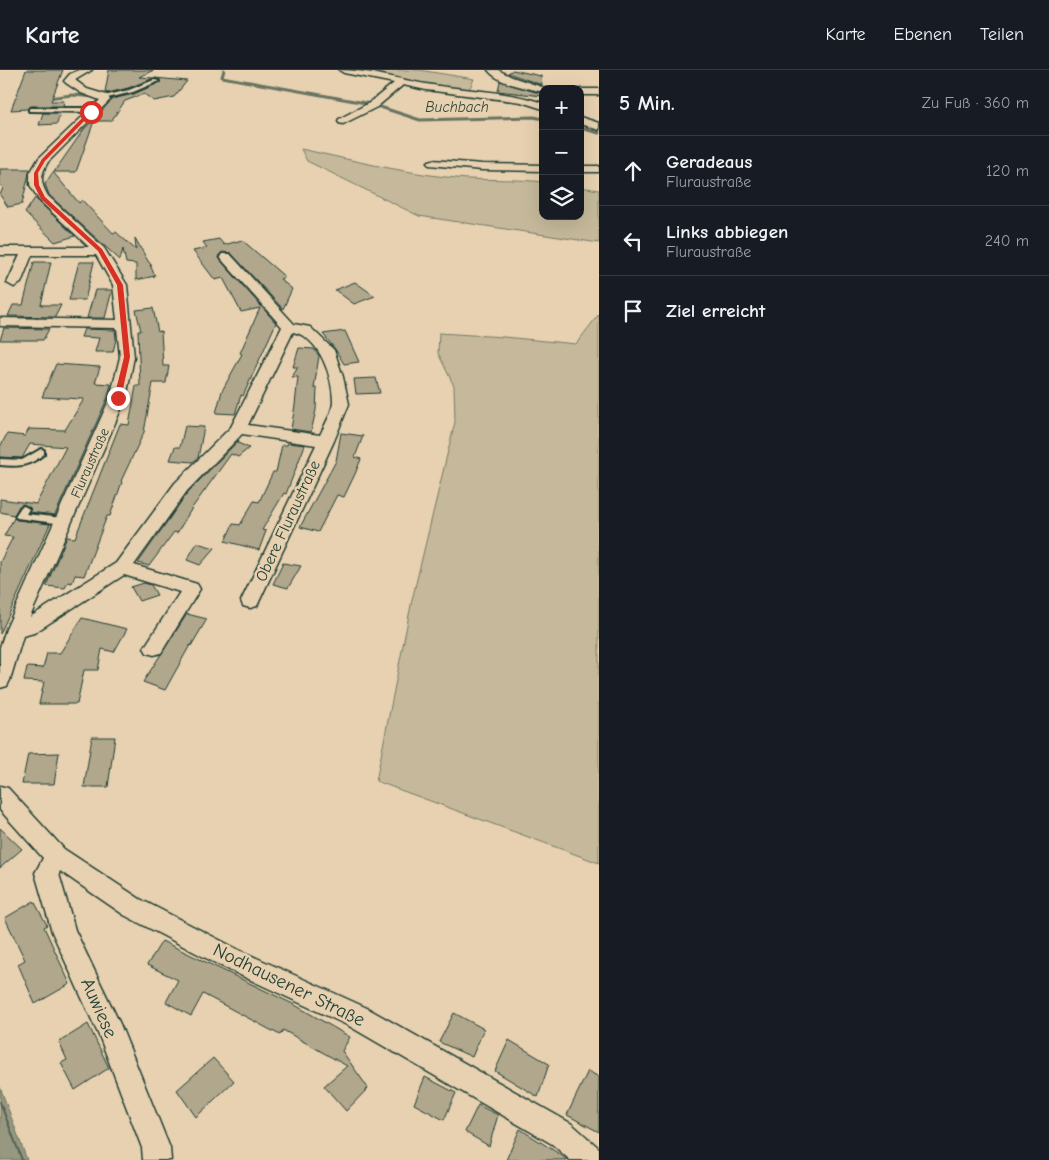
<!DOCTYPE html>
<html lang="de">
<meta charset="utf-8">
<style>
body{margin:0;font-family:"Comic Neue",sans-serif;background:#242831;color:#f1f3f6}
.controls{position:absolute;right:15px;top:15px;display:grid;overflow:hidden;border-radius:10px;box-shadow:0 5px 20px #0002}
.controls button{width:45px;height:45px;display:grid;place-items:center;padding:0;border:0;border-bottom:1px solid #363941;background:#171b24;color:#f1f3f6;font:25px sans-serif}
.stop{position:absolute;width:15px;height:15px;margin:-11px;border:4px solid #d93025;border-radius:50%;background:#fff}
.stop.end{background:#d93025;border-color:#fff;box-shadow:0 1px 5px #0008}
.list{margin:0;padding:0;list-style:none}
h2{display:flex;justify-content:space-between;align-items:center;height:65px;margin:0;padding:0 20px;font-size:21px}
h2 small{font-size:16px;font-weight:400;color:#9ea1a6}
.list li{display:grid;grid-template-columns:32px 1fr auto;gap:15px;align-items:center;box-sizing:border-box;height:70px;padding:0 20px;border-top:1px solid #363941}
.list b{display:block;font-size:19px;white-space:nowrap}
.list p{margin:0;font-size:16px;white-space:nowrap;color:#9ea1a6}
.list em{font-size:16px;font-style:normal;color:#9ea1a6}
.icon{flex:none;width:28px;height:28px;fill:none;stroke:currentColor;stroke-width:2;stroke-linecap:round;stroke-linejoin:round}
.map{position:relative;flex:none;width:599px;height:1090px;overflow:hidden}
header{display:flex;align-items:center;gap:30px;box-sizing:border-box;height:70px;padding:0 25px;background:#171b24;border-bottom:1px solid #363941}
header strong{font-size:24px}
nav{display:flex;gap:28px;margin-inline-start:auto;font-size:18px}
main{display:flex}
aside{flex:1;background:#171b24}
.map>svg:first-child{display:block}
.green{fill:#c6b99b;stroke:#727b68}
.water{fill:#98977f;stroke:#687361}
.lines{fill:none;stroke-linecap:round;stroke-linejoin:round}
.shore{stroke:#4f6152;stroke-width:2}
.stream{stroke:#687361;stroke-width:3}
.building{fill:#b0a78d;stroke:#1f3d34}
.lane-casing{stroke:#1f3d34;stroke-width:4}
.street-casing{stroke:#1f3d34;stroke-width:3}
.lane{fill:#e7d1b0;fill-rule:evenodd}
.street{fill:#e7d1b0;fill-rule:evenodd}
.route{fill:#d93025}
.labels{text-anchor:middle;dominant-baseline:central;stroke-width:5;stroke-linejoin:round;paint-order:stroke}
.far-street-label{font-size:14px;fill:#1f3d34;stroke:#e7d1b0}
.far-water-label{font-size:15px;font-style:italic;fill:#2b463c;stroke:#e7d1b0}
.street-label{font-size:16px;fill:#1f3d34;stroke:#e7d1b0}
.near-street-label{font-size:19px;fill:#1f3d34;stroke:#e7d1b0}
</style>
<header>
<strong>Karte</strong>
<nav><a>Karte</a><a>Ebenen</a><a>Teilen</a></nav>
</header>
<main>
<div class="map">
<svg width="599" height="1090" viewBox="0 0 599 1090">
<rect width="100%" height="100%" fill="#e7d1b0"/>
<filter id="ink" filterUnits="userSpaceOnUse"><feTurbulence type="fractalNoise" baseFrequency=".02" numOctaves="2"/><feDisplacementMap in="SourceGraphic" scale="10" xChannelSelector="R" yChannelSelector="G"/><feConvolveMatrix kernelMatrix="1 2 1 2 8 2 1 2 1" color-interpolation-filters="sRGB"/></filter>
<g filter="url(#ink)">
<g class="green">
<polygon points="345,0 419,0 474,9 467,24"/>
<path d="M301,79C356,91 411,105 467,109C492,110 517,109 543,112V146H580V117L599,120V173L419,146L307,91Z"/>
<polygon points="599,244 599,793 376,711 412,530 455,352 454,316 438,283 439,263 504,267 576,274"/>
</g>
<polygon class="water" points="0,1017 27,1090 0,1090"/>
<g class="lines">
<polyline class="shore" points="0,1032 22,1090"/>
<g class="stream">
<polyline points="224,0 222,7 371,34"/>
<polyline points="48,28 72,25 97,27"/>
<polyline points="374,35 420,50 534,47 543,49"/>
<polyline points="580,58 599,63"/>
</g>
</g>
<g class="building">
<polygon points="26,0 63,0 51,31 64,31 63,36 31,36 27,39 11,40"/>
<polygon points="109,0 154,0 139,7 154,8 128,18 108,23 105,22"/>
<polygon points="513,0 541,6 542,15 508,3"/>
<polygon points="155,8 187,11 174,27 154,31 144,24 125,31 111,51 94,51 76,102 54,102 84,59 94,50 112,29 134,24 161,12"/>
<polygon points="500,11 542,24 542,26 498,21"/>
<polygon points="43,43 60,43 57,54 39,55"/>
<polygon points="0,99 30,99 22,134 8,137 0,125 3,118 0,114"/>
<polygon points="53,102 79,133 82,130 113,163 116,162 136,180 135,168 148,191 152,196 150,195 155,206 136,210 136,194 126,193 123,179 120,190 49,125 45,114"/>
<polygon points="35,128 38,131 75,166 55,172 25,143"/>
<polygon points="219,169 224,175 242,170 285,207 280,209 292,219 283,239 231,183 222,182 218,186 221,191 276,253 243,326 241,325 235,344 216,343 222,321 242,284 240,283 260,238 241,242 223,208 215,210 193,181 207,178 203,172"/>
<polygon points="34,192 51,192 41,235 61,235 55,247 8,246 13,235 23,235"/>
<polygon points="79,192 94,192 85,230 69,230"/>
<polygon points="355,212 375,226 354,234 335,220"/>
<polygon points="95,220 112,220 105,248 87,248"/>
<polygon points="153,238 158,262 161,261 163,296 169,296 166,313 153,313 144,362 121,411 122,412 110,446 107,446 84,506 75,505 72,513 68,512 65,518 46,516 67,467 75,468 120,354 129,355 136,316 140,316 138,261 141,261 136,240"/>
<polygon points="4,258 49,259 43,270 0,270"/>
<polygon points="84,259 115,260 116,269 113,282 95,282 99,268 81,267"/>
<polygon points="345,261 359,292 344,294 335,279 323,264"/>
<polygon points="299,278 314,279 319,286 314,318 317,318 316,340 311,362 291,359 295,335 298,307 292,307 298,297 293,297"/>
<polygon points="56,294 100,297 95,313 111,314 108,327 55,445 29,442 31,439 23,434 19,436 14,445 0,442 0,429 36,434 66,377 30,374 22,388 0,387 0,377 7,364 25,366 29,359 65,360 84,329 42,327"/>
<polygon points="376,308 380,323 356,324 354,309"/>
<polygon points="185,356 204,357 198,388 193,392 170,390 175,377 180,377"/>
<polygon points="341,363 363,366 355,387 361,389 355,404 344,427 337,425 318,462 300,457 336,391"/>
<polygon points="239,370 238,373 249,378 238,387 231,384 192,438 177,463 174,462 149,496 138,493 188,422"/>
<polygon points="288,373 305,375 286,424 284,423 262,460 266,461 259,480 225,471 233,454 240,455 254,431 259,432 273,402 276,402 282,375 287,375"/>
<polygon points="14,448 17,450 50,454 0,564 0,492 13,467 4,466"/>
<polygon points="197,473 215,478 200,495 187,490"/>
<polygon points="283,493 301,496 288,518 273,514"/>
<polygon points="144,513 151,515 157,525 139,531 131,517"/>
<polygon points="187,544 207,549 191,576 190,575 165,620 143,612"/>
<polygon points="82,548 127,559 114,582 102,579 98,600 84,600 77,634 39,634 44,612 24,611 27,597 43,598 47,583 60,583"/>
<polygon points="92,667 115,667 108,717 84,717"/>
<polygon points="59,683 54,714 22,714 28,684"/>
<polygon points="0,758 22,779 0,798"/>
<polygon points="34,831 47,855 44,857 70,914 35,934 18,894 25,890 5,848"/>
<polygon points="162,871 295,935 350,967 342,981 368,1018 346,1041 324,1016 347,996 283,960 280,965 203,924 191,946 166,932 178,910 147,895"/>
<polygon points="454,943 484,959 472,987 439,972"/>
<polygon points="88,954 109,998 75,1020 61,993 67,990 59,972"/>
<polygon points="509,970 549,994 538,1027 495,1001"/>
<polygon points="213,988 234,1011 196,1047 177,1020"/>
<polygon points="588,1001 599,1007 599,1062 567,1045"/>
<polygon points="425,1007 456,1023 444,1050 414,1034"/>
<polygon points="478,1035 498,1045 489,1076 465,1062"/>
<polygon points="520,1059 561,1085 567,1090 506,1090"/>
</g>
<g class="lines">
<g class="lane-casing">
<g id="lane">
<polygon points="154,10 159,11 133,22 103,29 100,27 129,20"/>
<polygon points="31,38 94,38 97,40 94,42 29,41 29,39"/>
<path d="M41,379L44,380V384C30,396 18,397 0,395V389L22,390Z"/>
<polygon points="24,436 29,439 26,444 63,448 68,451 63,454 17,448 15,446 21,437"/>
</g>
</g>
<g class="street-casing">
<g id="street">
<path d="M79,0H92L75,10L87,19L107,25L110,30L48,92C40,105 40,113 48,126L104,178L127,215L134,287L126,328L30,547L116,493L175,413L231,357L282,257L222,190L220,187L222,184H230L294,254L310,257L334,280L343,307L349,334L334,371L257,536L250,538L243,536L241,531L316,375L242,364L187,421L134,495L197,514L200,519L161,583L154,585L147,583L144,578L180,522L124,505L34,563L23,566L10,610L7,616L0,618V577L6,559L110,328L120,287L117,258L0,256V248L117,250L113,215L96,185H32L21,213L14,217L7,213L20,185H0V177H89L39,130L30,115V103L39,88L100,30L81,23L66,13L64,11L70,4ZM293,262C320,267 333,308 333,332C333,342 324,356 320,365L248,355Z"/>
<path d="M339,0C369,0 397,9 426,14C465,21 505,20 543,33V39L521,32L426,20L403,15L377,37L343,54L339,53L338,51L339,49L369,33L394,13L344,3Z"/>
<path d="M488,0H498L512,7L548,19H543V22C525,17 500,15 488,0Z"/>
<rect x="580" y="19" width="19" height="6"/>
<polygon points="580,47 599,53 599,60 580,54"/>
<polygon points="433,90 482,94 543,95 543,101 482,100 429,95 427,93 429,91"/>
<rect x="580" y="96" width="19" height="6"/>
<polygon points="0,716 8,718 64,779 140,829 239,880 367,938 572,1054 599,1078 599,1090 570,1090 552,1074 349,956 221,896 124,845 60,801 59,804 75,860 120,954 170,1078 171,1090 143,1090 142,1078 100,968 52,862 35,803 43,788 0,740"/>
</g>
</g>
<use href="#lane" class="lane"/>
<use href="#street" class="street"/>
</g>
</g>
<polygon class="route" points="89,41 93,42 45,91 38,103 39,115 45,127 102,179 123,215 130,287 121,328 118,330 114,328 124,287 117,215 98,181 41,129 34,115 34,103 42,89"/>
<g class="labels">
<g class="far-street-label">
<text transform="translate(90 393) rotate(-66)">Fluraustraße</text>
</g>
<g class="far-water-label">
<text x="457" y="37">Buchbach</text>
</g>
<g class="street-label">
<text transform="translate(288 451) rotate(-65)">Obere Fluraustraße</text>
</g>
<g class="near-street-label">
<text transform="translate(289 915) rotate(26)">Nodhausener Straße</text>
<text transform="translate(99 938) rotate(66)">Auwiese</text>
</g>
</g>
</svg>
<div class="controls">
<button>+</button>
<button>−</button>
<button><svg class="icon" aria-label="layers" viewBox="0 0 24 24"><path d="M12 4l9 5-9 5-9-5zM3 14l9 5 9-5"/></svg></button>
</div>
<div class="stop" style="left:91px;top:42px"></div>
<div class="stop end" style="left:118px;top:328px"></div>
</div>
<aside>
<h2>5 Min.<small>Zu Fuß · 360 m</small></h2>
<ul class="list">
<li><svg class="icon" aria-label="ahead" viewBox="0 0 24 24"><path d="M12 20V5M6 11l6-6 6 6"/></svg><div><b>Geradeaus</b><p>Fluraustraße</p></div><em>120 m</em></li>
<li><svg class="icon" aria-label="left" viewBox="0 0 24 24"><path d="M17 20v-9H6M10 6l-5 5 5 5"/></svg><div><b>Links abbiegen</b><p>Fluraustraße</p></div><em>240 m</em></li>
<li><svg class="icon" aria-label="arrive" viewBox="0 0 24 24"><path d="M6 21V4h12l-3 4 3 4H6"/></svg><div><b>Ziel erreicht</b></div></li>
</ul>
</aside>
</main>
